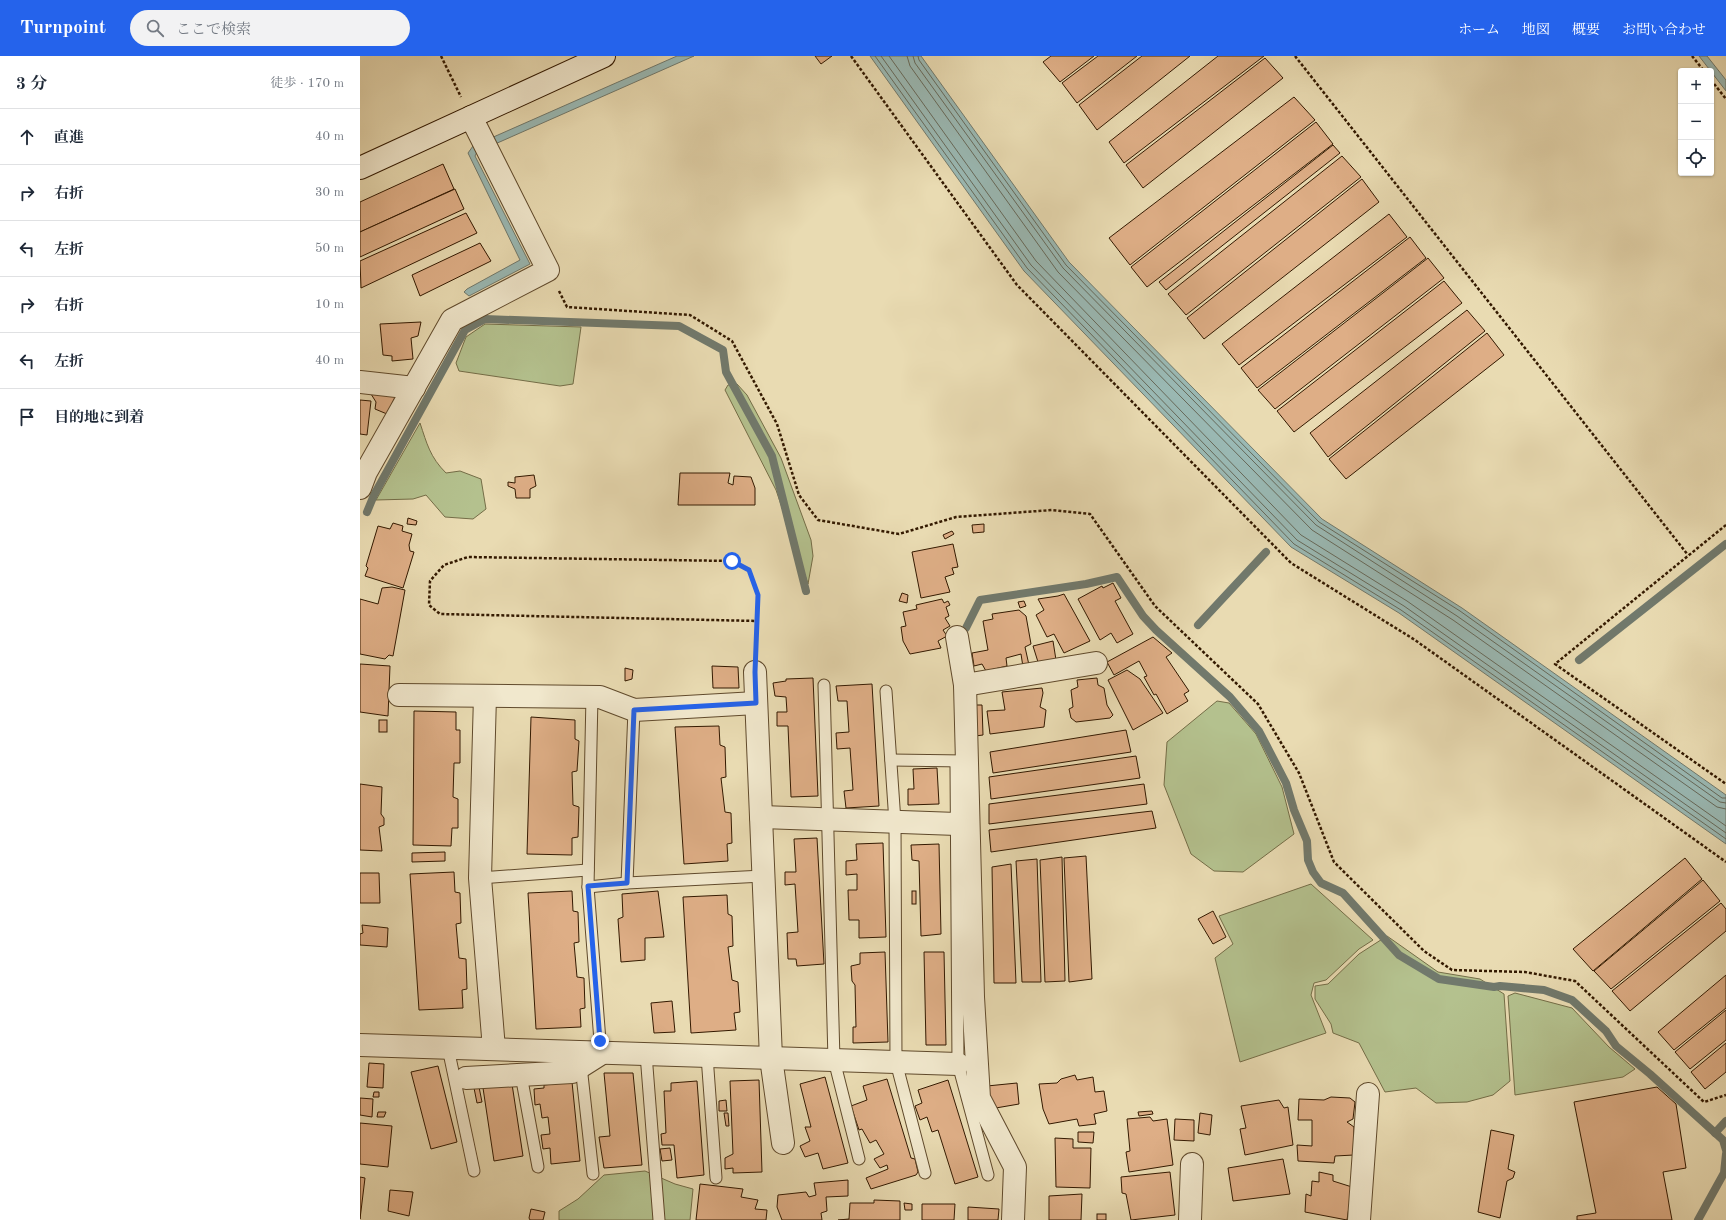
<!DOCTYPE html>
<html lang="ja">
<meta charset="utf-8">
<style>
body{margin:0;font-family:"Old Standard TT","Noto Serif JP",serif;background:#f2f2f3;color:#1f2937}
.controls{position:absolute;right:12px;top:12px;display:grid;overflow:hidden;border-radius:4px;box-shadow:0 1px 3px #0004}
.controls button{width:36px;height:36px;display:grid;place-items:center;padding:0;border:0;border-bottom:1px solid #e0e1e3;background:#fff;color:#1f2937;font:20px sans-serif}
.stop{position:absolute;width:12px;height:12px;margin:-9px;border:3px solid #2563eb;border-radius:50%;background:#fff}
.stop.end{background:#2563eb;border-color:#fff;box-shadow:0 1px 4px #0008}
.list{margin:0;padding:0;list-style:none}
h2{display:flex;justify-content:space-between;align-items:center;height:52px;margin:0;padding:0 16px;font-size:17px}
h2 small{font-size:13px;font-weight:400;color:#747a83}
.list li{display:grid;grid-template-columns:26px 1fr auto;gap:12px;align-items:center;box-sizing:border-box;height:56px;padding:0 16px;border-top:1px solid #e0e1e3}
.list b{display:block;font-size:15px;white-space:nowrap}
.list em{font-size:13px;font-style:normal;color:#747a83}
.icon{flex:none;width:22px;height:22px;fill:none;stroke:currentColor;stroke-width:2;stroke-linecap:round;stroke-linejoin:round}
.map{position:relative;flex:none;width:1366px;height:1164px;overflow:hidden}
header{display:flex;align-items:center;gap:24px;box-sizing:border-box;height:56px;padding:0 20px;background:#2563eb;color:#fff}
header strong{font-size:19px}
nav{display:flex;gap:22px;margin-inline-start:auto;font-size:14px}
.search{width:280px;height:36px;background:#f2f2f3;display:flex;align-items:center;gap:10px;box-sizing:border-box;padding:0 14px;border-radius:22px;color:#747a83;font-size:15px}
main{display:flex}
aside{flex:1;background:#fff}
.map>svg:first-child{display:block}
.green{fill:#b4c18e;stroke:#746d47}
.water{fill:#9ab9b4;stroke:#71796c}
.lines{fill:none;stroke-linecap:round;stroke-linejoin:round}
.shore{stroke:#66695a;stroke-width:1}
.stream{stroke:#71796c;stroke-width:8}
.building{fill:#deae86;stroke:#331900}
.lane-casing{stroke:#604a2c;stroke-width:13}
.street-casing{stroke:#604a2c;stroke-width:24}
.secondary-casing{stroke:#331900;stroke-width:24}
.path{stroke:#331900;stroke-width:2.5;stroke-dasharray:3 2;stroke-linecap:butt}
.lane{stroke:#f1e8cd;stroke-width:11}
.street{stroke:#f1e8cd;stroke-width:22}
.secondary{stroke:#f1e8cd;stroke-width:22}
.route{stroke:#2563eb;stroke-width:5}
</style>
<header>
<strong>Turnpoint</strong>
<div class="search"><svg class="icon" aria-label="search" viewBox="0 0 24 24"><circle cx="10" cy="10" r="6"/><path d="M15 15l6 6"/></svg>ここで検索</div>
<nav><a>ホーム</a><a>地図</a><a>概要</a><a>お問い合わせ</a></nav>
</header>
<main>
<aside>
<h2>3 分<small>徒歩 · 170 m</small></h2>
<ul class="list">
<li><svg class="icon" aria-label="ahead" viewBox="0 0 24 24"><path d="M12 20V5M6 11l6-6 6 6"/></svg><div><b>直進</b></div><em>40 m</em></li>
<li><svg class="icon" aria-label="right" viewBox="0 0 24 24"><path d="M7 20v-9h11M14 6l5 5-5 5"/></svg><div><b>右折</b></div><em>30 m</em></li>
<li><svg class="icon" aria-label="left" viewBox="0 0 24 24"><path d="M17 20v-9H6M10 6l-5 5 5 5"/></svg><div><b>左折</b></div><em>50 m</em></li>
<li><svg class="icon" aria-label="right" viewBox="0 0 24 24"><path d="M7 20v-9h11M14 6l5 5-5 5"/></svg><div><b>右折</b></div><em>10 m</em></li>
<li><svg class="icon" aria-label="left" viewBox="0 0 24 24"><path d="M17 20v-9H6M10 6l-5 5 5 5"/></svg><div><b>左折</b></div><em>40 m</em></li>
<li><svg class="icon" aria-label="arrive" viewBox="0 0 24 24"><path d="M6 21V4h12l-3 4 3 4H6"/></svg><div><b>目的地に到着</b></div></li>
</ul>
</aside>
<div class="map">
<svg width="1366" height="1164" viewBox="0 0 1366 1164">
<rect width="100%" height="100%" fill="#e9dbb2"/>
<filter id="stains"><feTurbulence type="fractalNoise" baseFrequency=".005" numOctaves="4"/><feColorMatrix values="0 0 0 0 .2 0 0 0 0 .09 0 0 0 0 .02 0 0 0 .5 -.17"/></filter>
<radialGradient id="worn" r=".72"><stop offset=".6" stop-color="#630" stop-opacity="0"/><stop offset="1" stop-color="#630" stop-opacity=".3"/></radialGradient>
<g class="green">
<polygon points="125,268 221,271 213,328 200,330 99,315 96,307 106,281"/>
<polygon points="377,328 387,339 421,402 451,484 453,500 448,528 416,434 365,334 368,329"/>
<path d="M60,367C67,388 70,401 86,417L100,415L121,423L126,453L113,463L85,461L66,439L53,443L16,444Z"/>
<polygon points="857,645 869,647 896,678 922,731 934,778 883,816 854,815 831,798 804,729 807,686"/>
<polygon points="951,828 1013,884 999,893 966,924 954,927 951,939 966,977 880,1006 855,902 873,888 859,860"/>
<polygon points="1027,880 1078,916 1120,923 1144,938 1150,1025 1133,1039 1107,1046 1076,1047 1056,1032 1025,1036 999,987 973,977 971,968 955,943 955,930 968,928 999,898"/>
<polygon points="1155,937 1212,952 1249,991 1275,1013 1263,1021 1155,1039 1148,940"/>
<polygon points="285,1115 315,1128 333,1133 330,1164 199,1164 199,1155 218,1143 244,1119"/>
</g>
<g class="water">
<polygon points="317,0 334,0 117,96 115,100 170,208 109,240 104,236 107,233 160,204 108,97 113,90"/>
<polygon points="510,0 561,0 709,206 962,463 1102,552 1366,739 1366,788 1039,557 931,491 664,215"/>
<polygon points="1339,0 1347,0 1366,24 1366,35"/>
</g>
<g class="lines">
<g class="shore">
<polyline points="515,0 667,212 934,488 1041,554 1366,783"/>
<polyline points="521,0 671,209 937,484 1044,550 1366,777"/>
<polyline points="529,0 676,205 941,479 1047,545 1366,770"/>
<polyline points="547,0 550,10 698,216 952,474 1093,564 1357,751 1366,753"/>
<polyline points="553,0 555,7 703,212 956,469 1097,560 1360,746 1366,747"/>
<polyline points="558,0 559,4 706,209 959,466 1100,555 1362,742 1366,742"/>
</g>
<g class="stream">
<polyline points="7,456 14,439 105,274 125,263 319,270 363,294 366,316 412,400 446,535"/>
<polyline points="838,569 906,496"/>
<polyline points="606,572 620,544 726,528 757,521 783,560 796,574 870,641 899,675 926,727 934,754 947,785 948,804 953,816 961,827 983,837 1039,899 1079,923 1134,931 1140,930 1184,934 1212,944 1246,975 1256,990 1290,1018 1363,1084 1366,1094"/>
<polyline points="1219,604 1366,488"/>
<polyline points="1355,1077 1366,1065"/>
<polyline points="1338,1164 1364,1117 1366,1098"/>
</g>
</g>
<g class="building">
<polygon points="455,0 472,0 461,8"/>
<polygon points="691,0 734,0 700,26 683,6"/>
<polygon points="738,0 777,0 717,47 702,27"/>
<polygon points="782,0 830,0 737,74 719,49"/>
<polygon points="858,0 904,0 764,107 749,86"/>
<polygon points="905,2 923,22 783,132 766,109"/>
<polygon points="934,41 955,64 770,209 749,182"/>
<polygon points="956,66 973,88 787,231 771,211"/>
<polygon points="973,89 980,97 806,234 799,226"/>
<polygon points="982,100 1001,121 826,259 808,238"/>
<polygon points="83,108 94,133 0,176 0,146"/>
<polygon points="1002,123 1019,146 844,283 827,262"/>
<polygon points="95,133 104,153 0,201 0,176"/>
<polygon points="106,157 117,177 1,232 0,205"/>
<polygon points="1029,158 1047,181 879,309 862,288"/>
<polygon points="1050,181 1066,202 897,332 881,312"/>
<polygon points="120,187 131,205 60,240 52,219"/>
<polygon points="1068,202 1084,222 915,353 898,334"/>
<polygon points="1084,225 1102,247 934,376 917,355"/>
<polygon points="1107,254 1125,275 968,401 950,377"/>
<polygon points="61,266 58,280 51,282 53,303 32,305 32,300 23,299 20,268"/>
<polygon points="1127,277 1144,299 986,423 969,403"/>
<polygon points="11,338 36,339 27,358 15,353 16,346"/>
<polygon points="0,344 11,345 7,379 0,378"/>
<polygon points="320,417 370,417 368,427 373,429 374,420 391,421 395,432 395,449 318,449"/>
<polygon points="174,419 176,430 170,433 170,442 156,442 155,433 148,430 148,426 155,427 155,421"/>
<polygon points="48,462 57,465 56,469 47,468"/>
<polygon points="33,467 43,470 42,475 52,478 49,489 50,495 54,496 43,532 5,520 8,512 6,510 18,470 30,473"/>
<polygon points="624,468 624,476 613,477 612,469"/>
<polygon points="592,475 594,478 585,483 583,479"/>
<polygon points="593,488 598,511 592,512 594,518 585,521 590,536 561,542 552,496"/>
<polygon points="753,527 761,542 755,545 773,578 757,587 751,577 740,584 718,543 742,530 743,532"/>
<polygon points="32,531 45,534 33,600 29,599 25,603 0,598 0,543 18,548 22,532"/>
<polygon points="542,537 548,539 547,547 539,545"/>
<polygon points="704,538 730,585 704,597 694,578 687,581 676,559 684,554 678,543 698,540"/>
<polygon points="582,543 584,547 588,545 590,549 586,551 589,560 585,562 590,570 583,574 587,580 578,585 581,592 550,598 543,585 541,571 546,570 543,556 557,553 556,549"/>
<polygon points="664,545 666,550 660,552 658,546"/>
<polygon points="659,554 666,560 671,588 665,591 669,609 663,611 661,598 646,602 647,610 626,615 622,608 614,610 612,597 628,594 623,565 633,563 632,558"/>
<polygon points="793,581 812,597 806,601 829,635 824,638 828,645 807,658 796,638 794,639 784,621 787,620 779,605 754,619 747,606"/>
<polygon points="693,585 696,604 678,606 673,590"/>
<polygon points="0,608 30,610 28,660 0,656"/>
<polygon points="352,610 378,611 379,632 353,632"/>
<polygon points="265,612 273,614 272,623 265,625"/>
<polygon points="767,614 780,623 803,657 773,674 748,624"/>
<polygon points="453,622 458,740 431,741 428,670 417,670 417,656 427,656 426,641 415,640 413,627 426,625 426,623"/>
<polygon points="737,622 738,629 744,632 747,649 753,659 750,662 716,666 711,662 709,653 713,651 711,634 718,631 717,624"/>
<polygon points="512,628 519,750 486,752 484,735 493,734 490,692 477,693 476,677 489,676 487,645 478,645 476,630"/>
<polygon points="682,632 683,637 680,651 686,654 684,671 630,678 627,655 645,654 642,636"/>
<polygon points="614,649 622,649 623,679 615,680"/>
<polygon points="54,655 96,656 96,674 100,674 100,707 94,707 93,741 98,743 98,772 92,772 91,790 53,789"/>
<polygon points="171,661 215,664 215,683 219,685 217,715 212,716 213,749 219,751 218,781 212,782 212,799 167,798"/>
<rect x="19" y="664" width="8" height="12"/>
<polygon points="359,670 360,689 365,691 366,721 361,722 365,756 371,757 372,787 367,788 368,805 324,808 315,671"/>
<polygon points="766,674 771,696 633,717 630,696"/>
<polygon points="776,700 780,722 631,743 629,721"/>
<polygon points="577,712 579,748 548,749 548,733 554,733 553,713"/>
<polygon points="0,728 22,731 21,758 24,762 24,769 19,771 22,795 0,794"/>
<polygon points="784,728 787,748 629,768 629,748"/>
<polygon points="792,755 796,772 631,796 629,774"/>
<polygon points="457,782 464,908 437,910 436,903 428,903 427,877 438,876 435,828 425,829 425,816 436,816 434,783"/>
<polygon points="523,787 526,881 499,882 499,864 489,864 488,834 497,834 497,818 486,819 486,805 497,804 496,788"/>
<polygon points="579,788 581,878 561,880 559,805 552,804 551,789"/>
<polygon points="85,796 85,805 52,806 52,797"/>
<polygon points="726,800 732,923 709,926 704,802"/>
<polygon points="702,801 705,925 685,926 680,804"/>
<polygon points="1325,802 1342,823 1233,915 1213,893"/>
<polygon points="677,803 681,926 662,926 656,805"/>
<polygon points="651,808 656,927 634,927 632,811"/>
<polygon points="94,816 95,836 100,837 101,867 96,868 99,902 106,903 107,933 102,934 103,952 59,954 50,818"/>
<polygon points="0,817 19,817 20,847 0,847"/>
<polygon points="1343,824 1360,845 1251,933 1234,915"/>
<polygon points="212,835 213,855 218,856 219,886 214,887 217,921 224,922 225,952 220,953 221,971 176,973 168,837"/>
<polygon points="298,835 304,881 285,882 285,904 261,906 258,863 263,861 262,838"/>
<rect x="552" y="835" width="4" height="13"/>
<polygon points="367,839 368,858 372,860 373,890 368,891 372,924 378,926 380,956 374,957 376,974 331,977 323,841"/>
<polygon points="1361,847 1366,853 1366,875 1270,955 1252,935"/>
<polygon points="853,855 866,881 853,888 838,863"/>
<polygon points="2,869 28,872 27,891 0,889 0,878 3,877"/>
<polygon points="525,896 528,986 493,987 493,971 496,971 495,929 492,925 491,910 500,908 500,897"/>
<polygon points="564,896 584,896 586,989 566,989"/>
<polygon points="1366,919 1366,952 1314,994 1298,976"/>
<polygon points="312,945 315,976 294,977 291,947"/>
<polygon points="1366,954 1366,984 1330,1013 1315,996"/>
<polygon points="1366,987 1366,1016 1345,1033 1331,1016"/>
<polygon points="9,1007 24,1008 23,1032 7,1031"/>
<polygon points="78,1010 97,1086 71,1093 51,1016"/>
<polygon points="244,1017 273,1017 282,1109 244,1112 239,1081 250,1080"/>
<polygon points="715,1019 717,1024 733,1021 735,1036 744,1035 747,1055 734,1058 736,1068 719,1070 717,1063 689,1068 683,1053 679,1028 697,1027 701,1023"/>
<polygon points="465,1021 488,1107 463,1113 458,1097 445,1101 440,1090 450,1085 445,1071 451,1071 440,1028"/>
<polygon points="527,1023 551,1102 555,1103 558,1116 556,1119 511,1133 506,1122 528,1113 527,1109 520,1112 514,1103 524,1098 516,1084 510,1087 502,1073 499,1074 491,1050 507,1044 503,1030"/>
<polygon points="399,1024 402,1116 373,1117 373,1112 365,1113 365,1102 373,1098 370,1025"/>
<polygon points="588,1024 618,1121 595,1128 578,1074 572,1076 567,1061 560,1064 555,1050 562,1047 558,1034"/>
<polygon points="337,1025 344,1119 317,1122 314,1089 302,1089 301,1078 306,1077 304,1035 311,1035 311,1027"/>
<polygon points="212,1026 220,1105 191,1108 190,1092 183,1093 181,1079 190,1078 188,1061 182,1062 180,1048 175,1049 174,1033 184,1032 184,1029"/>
<polygon points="657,1027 659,1048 630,1053 627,1030"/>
<polygon points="152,1028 163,1100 134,1105 123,1032"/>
<polygon points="119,1031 122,1046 117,1047 114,1032"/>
<polygon points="1297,1031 1316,1048 1326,1112 1303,1116 1312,1164 1217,1164 1217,1160 1236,1157 1214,1046"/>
<polygon points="14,1036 19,1036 19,1041 13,1041"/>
<polygon points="971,1041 990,1042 995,1046 993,1063 987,1066 994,1071 994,1099 975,1100 974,1107 938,1105 937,1089 952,1090 952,1064 938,1064 939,1043 964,1044"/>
<polygon points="0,1042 13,1043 12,1061 0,1059"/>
<polygon points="366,1044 367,1055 359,1055 359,1045"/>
<polygon points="919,1044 924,1052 928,1051 933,1089 885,1099 880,1073 886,1072 881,1050"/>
<polygon points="792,1055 793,1058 779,1060 778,1056"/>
<polygon points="18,1056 26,1056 24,1061 17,1061"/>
<polygon points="364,1057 368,1057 369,1070 366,1070"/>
<polygon points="840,1057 852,1059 850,1079 838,1077"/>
<polygon points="790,1061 793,1065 807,1063 813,1109 769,1116 766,1096 770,1095 767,1063"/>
<polygon points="815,1063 834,1064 834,1085 814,1084"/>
<polygon points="0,1067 32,1070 28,1111 0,1108"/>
<polygon points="1131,1074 1154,1079 1148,1113 1155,1116 1153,1122 1147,1125 1140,1162 1118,1156"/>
<polygon points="718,1076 734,1076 733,1087 718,1086"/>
<polygon points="695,1082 713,1083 713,1092 731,1092 730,1132 696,1131"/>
<polygon points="310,1092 312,1104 302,1105 300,1093"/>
<polygon points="923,1103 930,1138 873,1145 868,1112"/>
<polygon points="810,1116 815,1159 771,1164 766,1138 762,1137 761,1121"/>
<polygon points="959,1116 973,1119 973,1125 992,1131 987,1164 945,1156 946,1138 951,1140 952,1125 959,1126"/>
<polygon points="0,1121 5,1122 0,1163"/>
<polygon points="488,1124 488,1140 466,1141 467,1155 461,1157 462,1164 422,1164 417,1151 418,1139 446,1136 449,1141 456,1139 454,1127"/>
<polygon points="340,1128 383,1133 381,1141 398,1144 395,1153 407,1154 406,1164 336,1164"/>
<polygon points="30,1134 53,1136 49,1160 28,1155"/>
<polygon points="722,1138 721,1164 689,1164 689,1140"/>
<polygon points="514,1144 540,1145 540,1164 478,1164 489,1163 490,1147 514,1147"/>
<polygon points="544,1147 552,1148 552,1154 545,1154"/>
<polygon points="562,1148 595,1148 594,1164 562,1164"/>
<polygon points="608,1151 639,1153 638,1164 608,1164"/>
<polygon points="171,1153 185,1156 183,1164 170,1164 169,1162"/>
<rect x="737" y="1158" width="9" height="6"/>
</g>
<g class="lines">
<g class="lane-casing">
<g id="lane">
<polyline points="464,629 474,1004 499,1103"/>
<polyline points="526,635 535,766 536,1006 565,1117"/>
<polyline points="232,640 228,831 240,985"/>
<polyline points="531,704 605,705"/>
<polyline points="596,710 598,1008 628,1119"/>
<polyline points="120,822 228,814"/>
<polyline points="267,827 274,654"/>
<polyline points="228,831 267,827 403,820"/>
<polyline points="88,992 114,1115"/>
<polyline points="286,998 299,1164"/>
<polyline points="347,1000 356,1122"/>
<polyline points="221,1010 233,1118"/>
<polyline points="161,1019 178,1111"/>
</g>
</g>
<g class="street-casing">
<g id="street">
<polyline points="0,326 54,332"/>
<polyline points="0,432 6,416 92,264 188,214 111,61"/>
<polyline points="597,581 605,629 613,941 619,1042 655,1111 653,1164"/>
<polyline points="395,616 411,1002 423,1087"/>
<polyline points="605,629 736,607"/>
<polyline points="39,639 240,641 274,654 396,647"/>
<polyline points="125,640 120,822 134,993"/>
<polyline points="401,761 597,768"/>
<polyline points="0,989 598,1008"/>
<polyline points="106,1022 212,1016 242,997"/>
<polyline points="830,1164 832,1108"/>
<polyline points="999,1164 1008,1038"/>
</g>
</g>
<g class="secondary-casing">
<polyline id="secondary" points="0,112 244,0"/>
</g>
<g class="path">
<polyline points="81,0 101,41"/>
<polyline points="491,0 657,229 931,507 1055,584 1366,806"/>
<polyline points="935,0 1328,499"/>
<polyline points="1332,0 1344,15"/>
<polyline points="1351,24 1366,43"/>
<polyline points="199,235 207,251 330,259 372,285 417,368 439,439 458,464 539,478 596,461 692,454 730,458 795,550 898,648 939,717 974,806 1064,895 1092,914 1165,916 1215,925 1344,1046 1366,1039"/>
<polyline points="1366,469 1195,608 1366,728"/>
<polyline points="396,593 398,539 389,514 372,505 108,501 84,509 70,525 69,549 80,558 397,565"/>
</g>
<use href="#lane" class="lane"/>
<use href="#street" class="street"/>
<use href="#secondary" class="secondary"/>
</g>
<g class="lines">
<polyline class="route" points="240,985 228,830 267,827 274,654 396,647 395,616 398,539 389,514 372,505"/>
</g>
<rect width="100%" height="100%" filter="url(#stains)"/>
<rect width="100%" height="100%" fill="url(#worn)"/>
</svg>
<div class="controls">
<button>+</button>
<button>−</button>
<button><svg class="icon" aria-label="locate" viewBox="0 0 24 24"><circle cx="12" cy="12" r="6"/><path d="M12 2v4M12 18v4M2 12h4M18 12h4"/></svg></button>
</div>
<div class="stop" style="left:372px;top:505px"></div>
<div class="stop end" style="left:240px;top:985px"></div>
</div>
</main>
